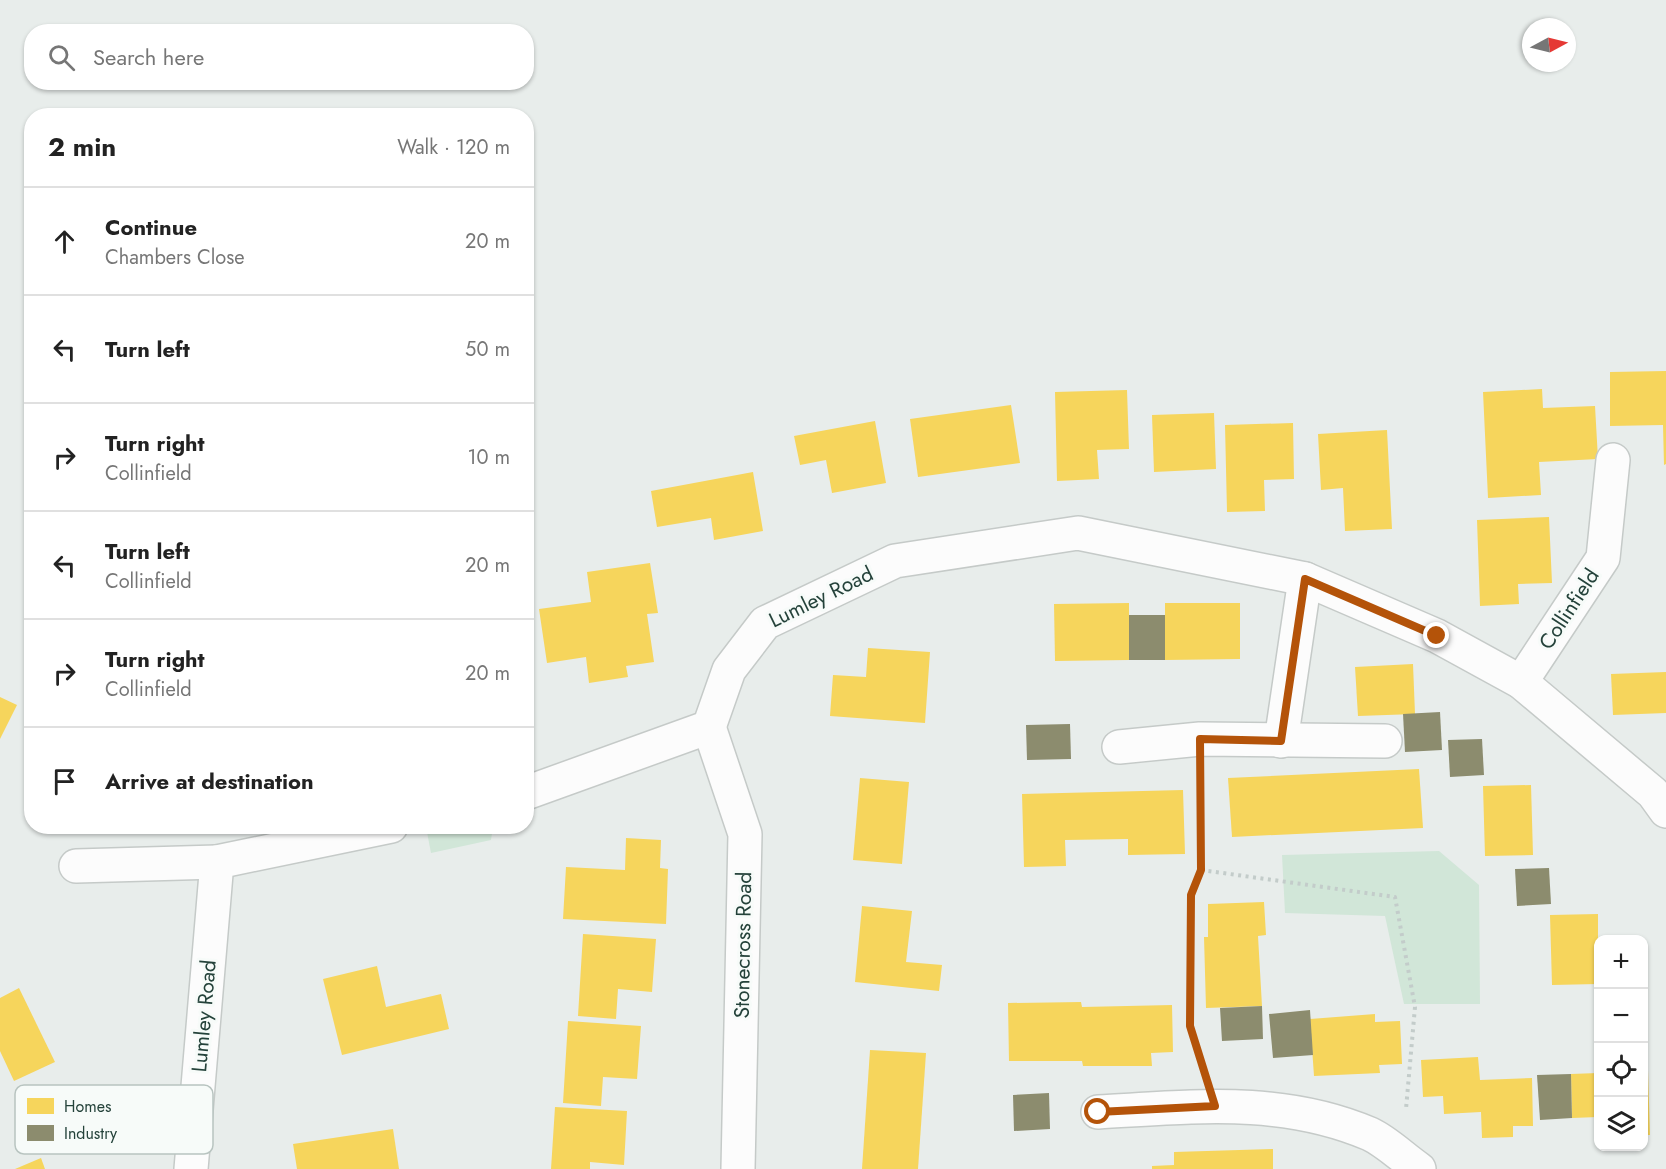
<!DOCTYPE html>
<meta charset="utf-8">
<style>
body{margin:0;font-family:Jost,sans-serif;background:#f6f6f6;color:#222}
.controls{position:absolute;right:18px;bottom:18px;display:grid;overflow:hidden;border-radius:12px;box-shadow:0 2px 4px #0004}
.controls button{width:54px;height:54px;display:grid;place-items:center;padding:0;border:0;border-bottom:2px solid #e0e0e0;background:#fff;color:#222;font:30px sans-serif}
.compass{position:absolute;left:1522px;top:18px;width:54px;height:54px;border-radius:50%;background:#fff;box-shadow:0 2px 4px #0004;rotate:83deg}
.stop{position:absolute;width:18px;height:18px;margin:-14px;border:4px solid #b45309;border-radius:50%;background:#fff}
.stop.end{background:#b45309;border-color:#fff;box-shadow:0 2px 6px #0008}
.list{margin:0;padding:0;list-style:none}
h2{display:flex;justify-content:space-between;align-items:center;height:78px;margin:0;padding:0 24px;font-size:26px}
h2 small{font-size:20px;font-weight:400;color:#767676}
.list li{display:grid;grid-template-columns:39px 1fr auto;gap:18px;align-items:center;box-sizing:border-box;height:108px;padding:0 24px;border-top:2px solid #e0e0e0}
.list b{display:block;font-size:22px;white-space:nowrap}
.list p{margin:0;font-size:20px;white-space:nowrap;color:#767676}
.list em{font-size:20px;font-style:normal;color:#767676}
.icon{flex:none;width:33px;height:33px;fill:none;stroke:currentColor;stroke-width:2;stroke-linecap:round;stroke-linejoin:round}
.map{position:relative;flex:none;width:1666px;height:1169px;overflow:hidden}
.search{position:absolute;background:#fff;box-shadow:0 2px 4px #0004;left:24px;top:24px;width:510px;height:66px;display:flex;align-items:center;gap:15px;box-sizing:border-box;padding:0 21px;border-radius:24px;color:#767676;font-size:22px}
.panel{position:absolute;background:#fff;box-shadow:0 2px 4px #0004;left:24px;top:108px;width:510px;height:726px;border-radius:24px}
.map>svg:first-child{display:block}
.green{fill:#d1e6d8}
.homes{fill:#f6d55c}
.industry{fill:#8c8c6e}
.lines{fill:none;stroke-linecap:round;stroke-linejoin:round}
.minor-casing{stroke:#c5cac8;stroke-width:36}
.path{stroke:#c3ccca;stroke-width:4;stroke-dasharray:3 4.5;stroke-linecap:butt}
.minor{stroke:#fcfcfc;stroke-width:33}
.route{stroke:#b45309;stroke-width:8}
.labels{text-anchor:middle;dominant-baseline:central;stroke-width:6;stroke-linejoin:round;paint-order:stroke}
.street-label{font-size:21px;fill:#24423a;stroke:#f7fbf9}
.key{fill:#f7fbf9;stroke:#b8c4c0;stroke-width:1.5}
.key-label{font-size:16px;fill:#24423a}
</style>
<div class="map">
<svg width="1666" height="1169" viewBox="0 0 1666 1169">
<rect width="100%" height="100%" fill="#e8edeb"/>
<g class="green">
<polygon points="426,827 426,826 493,827 491,840 431,853"/>
<polygon points="1439,851 1479,885 1480,1004 1404,1004 1385,916 1285,913 1282,855"/>
</g>
<g class="homes">
<polygon points="1666,371 1666,464 1664,465 1663,425 1610,426 1610,372"/>
<polygon points="1542,389 1543,408 1595,406 1598,459 1539,462 1541,495 1488,498 1483,392"/>
<polygon points="1127,390 1129,449 1097,450 1099,479 1057,481 1055,392"/>
<polygon points="1011,405 1020,463 918,477 910,419"/>
<polygon points="1214,413 1216,469 1154,472 1152,415"/>
<polygon points="875,421 886,483 832,493 826,460 800,465 794,436"/>
<polygon points="1293,423 1294,479 1264,480 1265,511 1227,512 1225,425"/>
<polygon points="1387,430 1392,529 1345,531 1343,488 1321,490 1318,434"/>
<polygon points="753,472 763,531 714,540 711,518 657,527 651,491"/>
<polygon points="1549,517 1552,583 1518,584 1519,604 1480,606 1477,520"/>
<polygon points="650,563 658,613 647,614 654,662 626,666 628,677 589,683 586,657 547,663 539,609 591,602 587,572"/>
<polygon points="1129,603 1129,660 1055,661 1054,604"/>
<polygon points="1165,603 1240,603 1240,659 1165,660"/>
<polygon points="868,648 930,652 925,723 830,716 833,675 866,677"/>
<polygon points="1413,664 1415,714 1358,716 1355,667"/>
<polygon points="1666,672 1666,713 1613,715 1611,674"/>
<polygon points="0,697 17,705 0,739"/>
<polygon points="1419,769 1423,828 1232,837 1228,778"/>
<polygon points="860,778 909,782 902,864 853,860"/>
<polygon points="1531,785 1533,855 1485,856 1483,786"/>
<polygon points="1183,790 1185,854 1128,855 1128,839 1065,840 1066,866 1024,867 1022,794"/>
<polygon points="626,838 661,840 660,868 668,869 666,924 563,919 566,867 625,870"/>
<polygon points="1264,902 1266,935 1258,936 1262,1006 1206,1008 1204,937 1208,937 1208,904"/>
<polygon points="862,906 912,911 906,962 942,965 939,991 855,982"/>
<polygon points="1598,914 1598,984 1552,985 1550,915"/>
<polygon points="583,934 656,939 652,992 618,989 616,1019 578,1016"/>
<polygon points="377,966 386,1007 441,994 449,1029 342,1055 323,979"/>
<polygon points="19,988 55,1062 14,1081 0,1051 0,998"/>
<polygon points="1081,1002 1082,1007 1172,1005 1173,1052 1151,1053 1152,1066 1083,1066 1082,1061 1009,1061 1008,1003"/>
<polygon points="1375,1014 1375,1022 1400,1021 1402,1064 1379,1065 1380,1073 1314,1076 1310,1019"/>
<polygon points="568,1021 641,1026 637,1079 603,1077 601,1106 563,1103"/>
<polygon points="870,1050 926,1053 918,1169 862,1169"/>
<polygon points="1478,1057 1480,1080 1532,1078 1533,1126 1513,1126 1513,1137 1482,1138 1481,1112 1444,1114 1443,1096 1423,1097 1421,1060"/>
<polygon points="1644,1071 1648,1071 1650,1135 1644,1135"/>
<polygon points="1598,1073 1598,1117 1572,1118 1571,1074"/>
<polygon points="555,1107 627,1111 624,1165 590,1162 590,1169 551,1169"/>
<polygon points="393,1129 399,1169 297,1169 293,1144"/>
<polygon points="1273,1149 1273,1169 1152,1169 1152,1166 1174,1165 1174,1152"/>
<polygon points="41,1158 45,1169 15,1169"/>
</g>
<g class="industry">
<rect x="1129" y="615" width="36" height="45"/>
<polygon points="1440,712 1442,750 1405,752 1403,714"/>
<polygon points="1070,724 1071,759 1027,760 1026,725"/>
<polygon points="1482,739 1484,775 1450,777 1448,740"/>
<polygon points="1549,868 1551,904 1517,906 1515,869"/>
<polygon points="1262,1006 1263,1039 1222,1041 1220,1008"/>
<polygon points="1310,1010 1313,1055 1273,1058 1269,1014"/>
<polygon points="1571,1074 1572,1118 1540,1120 1537,1075"/>
<polygon points="1049,1093 1050,1129 1014,1131 1013,1095"/>
</g>
<g class="lines">
<g class="minor-casing">
<g id="minor">
<polyline points="1521,682 1603,558 1613,460"/>
<polyline points="709,727 745,834 738,1169"/>
<polyline points="1281,741 1305,579"/>
<polyline points="1119,747 1200,739 1385,741"/>
<polyline points="526,793 709,727 729,670 765,623 895,561 1078,533 1305,579 1437,636 1521,682 1653,793 1666,811"/>
<polyline points="76,866 217,862"/>
<path d="M1098,1112C1192,1107 1281,1096 1370,1134C1387,1142 1403,1158 1419,1169"/>
<polyline points="191,1169 217,862 391,826"/>
</g>
</g>
<g class="path">
<polyline points="1200,779 1201,870 1191,895 1190,1026 1203,1067"/>
<polyline points="1201,870 1395,897 1415,1007 1406,1109"/>
</g>
<use href="#minor" class="minor"/>
</g>
<g class="lines">
<polyline class="route" points="1098,1112 1215,1106 1190,1026 1191,895 1201,870 1200,739 1281,741 1305,579 1437,636"/>
</g>
<g class="labels">
<g class="street-label">
<text transform="translate(821 597) rotate(-26)">Lumley Road</text>
<text transform="translate(1569 609) rotate(-57)">Collinfield</text>
<text transform="translate(743 945) rotate(-89)">Stonecross Road</text>
<text transform="translate(204 1016) rotate(-85)">Lumley Road</text>
</g>
</g>
<rect x="15" y="1085" width="198" height="69" rx="9" class="key"/>
<rect x="27" y="1098" width="27" height="16" fill="#f6d55c"/>
<rect x="27" y="1125" width="27" height="16" fill="#8c8c6e"/>
<g class="key-label">
<text x="64" y="1112">Homes</text>
<text x="64" y="1139">Industry</text>
</g>
</svg>
<div class="controls">
<button>+</button>
<button>−</button>
<button><svg class="icon" aria-label="locate" viewBox="0 0 24 24"><circle cx="12" cy="12" r="6"/><path d="M12 2v4M12 18v4M2 12h4M18 12h4"/></svg></button>
<button><svg class="icon" aria-label="layers" viewBox="0 0 24 24"><path d="M12 4l9 5-9 5-9-5zM3 14l9 5 9-5"/></svg></button>
</div>
<svg class="compass" viewBox="-18 -18 36 36"><path d="M0-13l5 13h-10z" fill="#e53935"/><path d="M0 13l5-13h-10z" fill="#767676"/></svg>
<div class="stop" style="left:1098px;top:1112px"></div>
<div class="stop end" style="left:1437px;top:636px"></div>
<div class="search"><svg class="icon" aria-label="search" viewBox="0 0 24 24"><circle cx="10" cy="10" r="6"/><path d="M15 15l6 6"/></svg>Search here</div>
<section class="panel">
<h2>2 min<small>Walk · 120 m</small></h2>
<ul class="list">
<li><svg class="icon" aria-label="ahead" viewBox="0 0 24 24"><path d="M12 20V5M6 11l6-6 6 6"/></svg><div><b>Continue</b><p>Chambers Close</p></div><em>20 m</em></li>
<li><svg class="icon" aria-label="left" viewBox="0 0 24 24"><path d="M17 20v-9H6M10 6l-5 5 5 5"/></svg><div><b>Turn left</b></div><em>50 m</em></li>
<li><svg class="icon" aria-label="right" viewBox="0 0 24 24"><path d="M7 20v-9h11M14 6l5 5-5 5"/></svg><div><b>Turn right</b><p>Collinfield</p></div><em>10 m</em></li>
<li><svg class="icon" aria-label="left" viewBox="0 0 24 24"><path d="M17 20v-9H6M10 6l-5 5 5 5"/></svg><div><b>Turn left</b><p>Collinfield</p></div><em>20 m</em></li>
<li><svg class="icon" aria-label="right" viewBox="0 0 24 24"><path d="M7 20v-9h11M14 6l5 5-5 5"/></svg><div><b>Turn right</b><p>Collinfield</p></div><em>20 m</em></li>
<li><svg class="icon" aria-label="arrive" viewBox="0 0 24 24"><path d="M6 21V4h12l-3 4 3 4H6"/></svg><div><b>Arrive at destination</b></div></li>
</ul>
</section>
</div>
